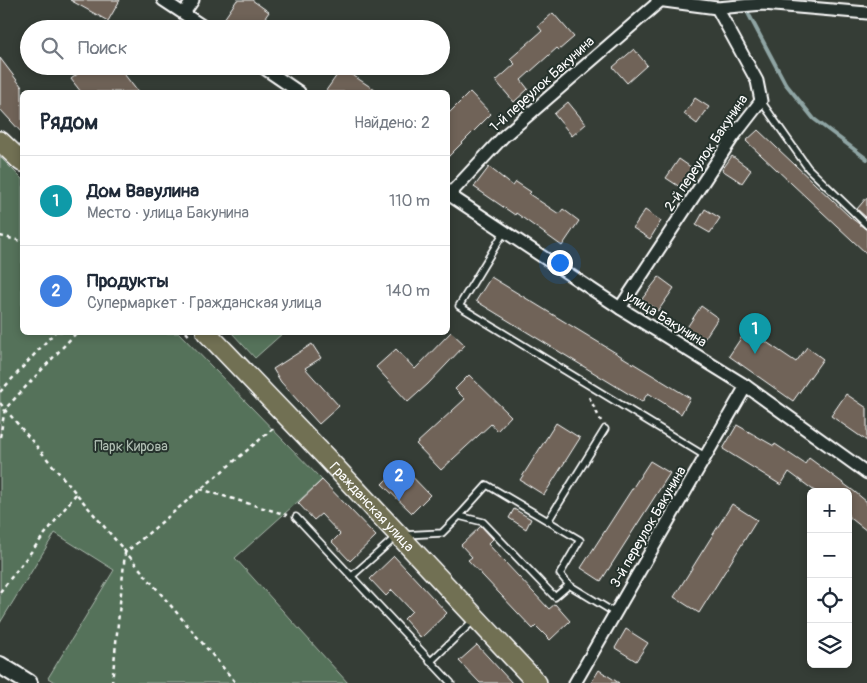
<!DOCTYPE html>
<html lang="ru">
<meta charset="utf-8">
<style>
body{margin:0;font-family:Pangolin,sans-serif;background:#f6f6f7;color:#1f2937}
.controls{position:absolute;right:15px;bottom:15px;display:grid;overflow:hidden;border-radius:8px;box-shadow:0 2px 8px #0003}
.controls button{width:45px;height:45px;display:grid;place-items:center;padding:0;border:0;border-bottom:1px solid #e0e1e3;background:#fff;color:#1f2937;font:25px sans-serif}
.you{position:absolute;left:559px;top:262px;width:18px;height:18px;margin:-12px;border:4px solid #fff;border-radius:50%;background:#1a73e8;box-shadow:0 0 0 8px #1a73e833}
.badge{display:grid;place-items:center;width:32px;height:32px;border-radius:50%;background:#0f766e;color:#fff;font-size:16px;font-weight:700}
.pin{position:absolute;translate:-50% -41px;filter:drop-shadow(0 1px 2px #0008)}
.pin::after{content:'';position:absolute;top:26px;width:18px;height:15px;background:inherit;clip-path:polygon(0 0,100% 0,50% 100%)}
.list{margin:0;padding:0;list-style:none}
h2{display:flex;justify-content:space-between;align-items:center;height:65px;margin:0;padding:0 20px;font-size:21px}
h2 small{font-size:16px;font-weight:400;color:#747a83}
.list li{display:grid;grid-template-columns:32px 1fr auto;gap:15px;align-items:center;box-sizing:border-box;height:90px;padding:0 20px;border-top:1px solid #e0e1e3}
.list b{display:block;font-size:19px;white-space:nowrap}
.list p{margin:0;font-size:16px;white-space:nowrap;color:#747a83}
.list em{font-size:16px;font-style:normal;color:#747a83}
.icon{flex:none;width:28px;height:28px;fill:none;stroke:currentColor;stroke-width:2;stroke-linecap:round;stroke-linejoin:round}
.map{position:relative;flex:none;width:867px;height:683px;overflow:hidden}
.search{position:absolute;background:#fff;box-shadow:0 2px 8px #0003;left:20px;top:20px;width:430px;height:55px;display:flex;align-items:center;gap:12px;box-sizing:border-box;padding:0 18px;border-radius:28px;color:#747a83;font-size:19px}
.panel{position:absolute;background:#fff;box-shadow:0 2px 8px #0003;left:20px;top:90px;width:430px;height:245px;border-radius:8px}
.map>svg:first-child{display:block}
.park{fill:#54725a;stroke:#aab8ac}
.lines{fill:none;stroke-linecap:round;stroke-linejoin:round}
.stream{stroke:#8fa5a4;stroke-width:4}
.building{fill:#6f6459;stroke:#fff}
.lane-casing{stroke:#fff;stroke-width:9}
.street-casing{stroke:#fff;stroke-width:15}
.secondary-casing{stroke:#fff;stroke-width:20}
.primary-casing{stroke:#fff;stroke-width:22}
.path{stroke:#fff;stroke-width:2.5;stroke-dasharray:4 4;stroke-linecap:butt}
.lane{stroke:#26332d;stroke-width:5.5}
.street{stroke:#26332d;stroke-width:11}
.secondary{stroke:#26332d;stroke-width:16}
.primary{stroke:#716f52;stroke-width:19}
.labels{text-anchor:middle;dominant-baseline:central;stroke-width:4;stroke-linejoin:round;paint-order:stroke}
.street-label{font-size:14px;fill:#fff;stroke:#26332d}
.park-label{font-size:14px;fill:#b2c0b5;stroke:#26332d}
</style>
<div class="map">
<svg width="867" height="683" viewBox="0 0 867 683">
<rect width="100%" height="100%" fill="#353d36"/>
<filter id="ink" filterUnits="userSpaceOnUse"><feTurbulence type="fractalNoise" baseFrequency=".02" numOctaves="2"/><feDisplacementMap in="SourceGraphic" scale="10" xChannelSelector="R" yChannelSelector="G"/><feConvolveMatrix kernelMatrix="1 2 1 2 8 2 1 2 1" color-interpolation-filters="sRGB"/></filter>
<g filter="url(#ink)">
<g class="park">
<polygon points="0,157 22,179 22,332 179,333 322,480 235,558 348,683 56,683 48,678 114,570 55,533 0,623"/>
<polygon points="232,333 283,333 255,358"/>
</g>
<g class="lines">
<polyline class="stream" points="748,13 785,83 814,119 867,159"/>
</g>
<g class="building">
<polygon points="70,0 120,0 108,21"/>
<polygon points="237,0 252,0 269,12 257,29 238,29 224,19"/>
<polygon points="553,13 574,37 559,50 557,48 521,80 528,89 514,102 496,81 515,64 510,59 542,31 538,26"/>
<polygon points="634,49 647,65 627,83 613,67"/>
<polygon points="0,58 22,87 22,133 0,109"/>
<polygon points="88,66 118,66 138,92 81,92 71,79"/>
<polygon points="342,68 378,92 325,92"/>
<polygon points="470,92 491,114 448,157 448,114"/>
<polygon points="695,98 709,107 697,124 684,114"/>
<polygon points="568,102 586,124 572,136 554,114"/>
<polygon points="758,130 850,217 867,230 867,254 746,141"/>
<polygon points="732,156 751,170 742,183 722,170"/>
<polygon points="679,159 695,170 683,189 666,178"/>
<polygon points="489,167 513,186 516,182 531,192 529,194 559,214 563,209 579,221 562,246 516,213 515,215 474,187"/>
<polygon points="867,197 867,218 857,209"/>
<polygon points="705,209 720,218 710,233 696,225"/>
<polygon points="645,210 661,221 650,239 633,228"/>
<polygon points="491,277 690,398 681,414 648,393 642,402 476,301"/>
<polygon points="659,277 674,288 658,311 642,299"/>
<polygon points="701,306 718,318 703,341 686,329"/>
<polygon points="747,329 796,362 807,347 823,359 793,401 729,356"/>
<polygon points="451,332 465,345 428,384 408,402 376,367 396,349 415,369"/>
<polygon points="312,344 321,358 305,368 339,406 319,424 281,382 273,369"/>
<polygon points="469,375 511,416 497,431 491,424 441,470 416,444 465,399 455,389"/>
<polygon points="846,394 867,408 867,441 831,416"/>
<polygon points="556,423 580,438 544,495 520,480"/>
<polygon points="737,425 774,446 775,444 805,464 809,458 855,492 867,502 867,531 848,516 848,492 816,492 789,472 781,485 723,449"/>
<polygon points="650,461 670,473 601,581 581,568"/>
<polygon points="401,465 430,495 412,513 382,484"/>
<polygon points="322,480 376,536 350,561 332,542 340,534 321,514 314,520 298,503"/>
<polygon points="732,504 757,520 699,613 674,597"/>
<polygon points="514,509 531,519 526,529 509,518"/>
<polygon points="481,526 493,539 488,544 549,609 555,604 570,621 550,640 536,626 533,629 468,560 472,557 461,545"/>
<polygon points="394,556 447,613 421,638 404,619 412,611 392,590 386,596 370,579"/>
<polygon points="626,629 648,643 636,661 615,648"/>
<polygon points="477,645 512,683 480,683 459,661"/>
<polygon points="599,670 619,683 591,683"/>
</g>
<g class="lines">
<g class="lane-casing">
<g id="lane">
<polyline points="761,101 808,168 867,225"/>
<polyline points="504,232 459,306 705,456"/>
<polyline points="459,516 487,485 580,540 560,574 569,585"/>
<polyline points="296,517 451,683"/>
<polyline points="548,521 605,429"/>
<polyline points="404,535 442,533 459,516 483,522 555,597 569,585 615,613"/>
<polyline points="352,576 397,536"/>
<polyline points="430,662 474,620"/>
</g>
</g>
<g class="street-casing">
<g id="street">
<polyline points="163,0 207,29"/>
<polyline points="657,0 717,8 763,4 867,13"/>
<polyline points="184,13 193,0"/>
<polyline points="261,66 299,92"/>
<polyline points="448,194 620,308 746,386 867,473"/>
<polyline points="449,195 504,136 660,1"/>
<polyline points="620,308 733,137 761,101 757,81 717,8"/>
<polyline points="575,683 746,386"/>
</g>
</g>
<g class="secondary-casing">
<polyline id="secondary" points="0,665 29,683"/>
</g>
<g class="primary-casing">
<g id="primary">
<polyline points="0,141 22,162"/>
<path id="s1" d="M206,332L323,454L537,683"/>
</g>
</g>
<g class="path">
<polyline points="0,236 22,241"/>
<polyline points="186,332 191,338"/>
<polyline points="0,392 55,332"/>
<polyline points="589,397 601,421"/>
<polyline points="0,403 236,683"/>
<polyline points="0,437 5,409 77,332"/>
<polyline points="200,489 287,515"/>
<polyline points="0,592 76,494"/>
<polyline points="112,683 125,553 276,426"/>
</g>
<use href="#lane" class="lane"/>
<use href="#street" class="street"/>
<use href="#secondary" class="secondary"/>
<use href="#primary" class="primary"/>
</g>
</g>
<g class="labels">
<g class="street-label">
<text transform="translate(542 84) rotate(-42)">1-й переулок Бакунина</text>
<text transform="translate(706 153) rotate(-56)">2-й переулок Бакунина</text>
<text transform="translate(666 319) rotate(32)">улица Бакунина</text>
<text stroke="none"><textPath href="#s1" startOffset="241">Гражданская улица</textPath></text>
<text transform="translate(648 527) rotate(-60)">3-й переулок Бакунина</text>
</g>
<g class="park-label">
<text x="131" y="446">Парк Кирова</text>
</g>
</g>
</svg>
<div class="controls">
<button>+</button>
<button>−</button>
<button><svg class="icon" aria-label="locate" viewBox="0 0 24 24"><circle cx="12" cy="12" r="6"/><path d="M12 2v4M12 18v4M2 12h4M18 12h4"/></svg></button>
<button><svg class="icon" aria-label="layers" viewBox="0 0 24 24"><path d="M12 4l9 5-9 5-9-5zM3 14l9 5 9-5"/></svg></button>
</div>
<div class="you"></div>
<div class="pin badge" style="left:755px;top:354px;background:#0f9aa8">1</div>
<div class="pin badge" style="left:399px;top:501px;background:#3f7fe0">2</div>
<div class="search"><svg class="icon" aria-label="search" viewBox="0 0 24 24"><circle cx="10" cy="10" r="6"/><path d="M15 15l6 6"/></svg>Поиск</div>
<section class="panel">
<h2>Рядом<small>Найдено: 2</small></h2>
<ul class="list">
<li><span class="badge" style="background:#0f9aa8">1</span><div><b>Дом Вавулина</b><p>Место · улица Бакунина</p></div><em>110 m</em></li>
<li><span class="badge" style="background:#3f7fe0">2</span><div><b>Продукты</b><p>Супермаркет · Гражданская улица</p></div><em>140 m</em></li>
</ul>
</section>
</div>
